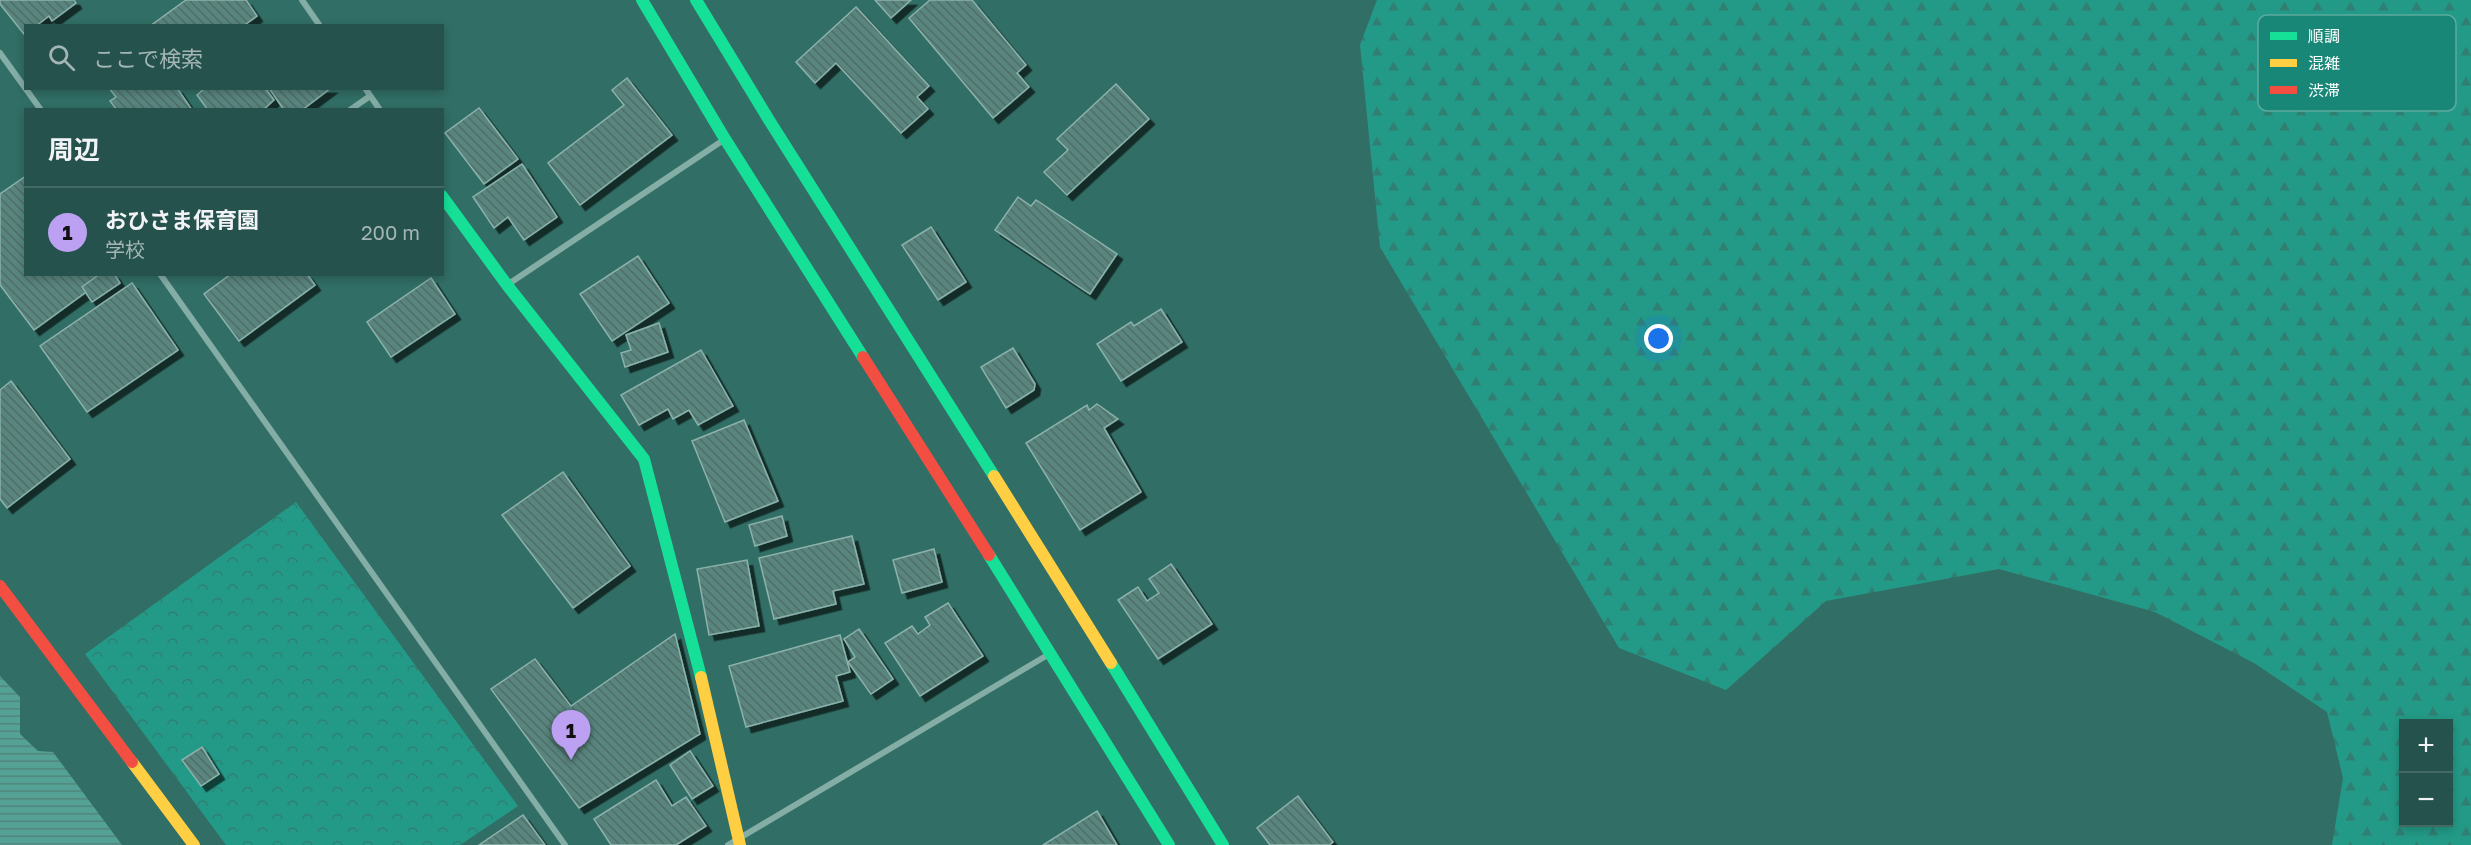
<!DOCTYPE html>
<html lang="ja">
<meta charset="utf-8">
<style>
body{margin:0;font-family:"Golos Text","Noto Sans JP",sans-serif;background:#2d5853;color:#f1f3f6}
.controls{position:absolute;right:18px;bottom:18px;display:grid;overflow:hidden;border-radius:0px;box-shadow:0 3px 9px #0003}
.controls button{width:54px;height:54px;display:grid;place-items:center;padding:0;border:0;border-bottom:2px solid #426964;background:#25524c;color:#f1f3f6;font:30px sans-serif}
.you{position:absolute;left:1659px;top:339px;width:21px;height:21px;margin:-15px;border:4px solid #fff;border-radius:50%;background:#1a73e8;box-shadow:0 0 0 9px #1a73e833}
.badge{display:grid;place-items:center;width:39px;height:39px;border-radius:50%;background:#bca0f2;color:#111;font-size:20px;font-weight:700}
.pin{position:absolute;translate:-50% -50px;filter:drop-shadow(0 2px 3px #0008)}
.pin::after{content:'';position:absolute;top:32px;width:21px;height:18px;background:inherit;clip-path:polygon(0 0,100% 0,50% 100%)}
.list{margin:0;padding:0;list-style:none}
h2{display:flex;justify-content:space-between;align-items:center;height:78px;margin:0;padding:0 24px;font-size:26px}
h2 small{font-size:20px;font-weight:400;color:#a3b6b5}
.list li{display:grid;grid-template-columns:39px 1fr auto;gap:18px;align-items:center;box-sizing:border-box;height:90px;padding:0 24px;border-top:2px solid #426964}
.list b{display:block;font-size:22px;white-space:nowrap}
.list p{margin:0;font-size:20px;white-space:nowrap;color:#a3b6b5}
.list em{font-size:20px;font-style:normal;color:#a3b6b5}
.icon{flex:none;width:33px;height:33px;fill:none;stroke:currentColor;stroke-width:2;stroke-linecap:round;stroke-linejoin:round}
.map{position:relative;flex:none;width:2471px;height:845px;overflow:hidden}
.search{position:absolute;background:#25524c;box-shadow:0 3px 9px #0003;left:24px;top:24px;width:420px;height:66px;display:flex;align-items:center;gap:15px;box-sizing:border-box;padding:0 21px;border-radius:0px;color:#a3b6b5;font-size:22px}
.panel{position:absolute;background:#25524c;box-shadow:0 3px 9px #0003;left:24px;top:108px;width:420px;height:168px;border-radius:0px}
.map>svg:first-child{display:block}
.forest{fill:url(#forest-firs);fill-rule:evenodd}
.park{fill:url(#park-crowns)}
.water{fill:url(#water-rules)}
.building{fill:url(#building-back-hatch);stroke:#8cb2ac;stroke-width:1.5;filter:url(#shadow)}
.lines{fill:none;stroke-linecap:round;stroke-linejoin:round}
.street{stroke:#84ada6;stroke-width:6}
.fast{stroke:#16e098;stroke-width:12}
.slow{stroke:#ffcf43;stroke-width:12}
.jam{stroke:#f24e42;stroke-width:12}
.key{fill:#188777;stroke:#5daba0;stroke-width:1.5}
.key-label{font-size:16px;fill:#fff}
</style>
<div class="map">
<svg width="2471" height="845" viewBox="0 0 2471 845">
<defs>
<pattern id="forest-firs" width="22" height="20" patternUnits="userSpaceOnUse" patternTransform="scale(1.5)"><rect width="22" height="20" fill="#239a87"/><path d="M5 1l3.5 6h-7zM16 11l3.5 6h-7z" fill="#317f72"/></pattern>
<pattern id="park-crowns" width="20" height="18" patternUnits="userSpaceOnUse" patternTransform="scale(1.5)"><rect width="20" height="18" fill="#239a87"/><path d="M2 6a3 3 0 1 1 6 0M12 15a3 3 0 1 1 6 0" fill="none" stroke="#317f72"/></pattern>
<pattern id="water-rules" width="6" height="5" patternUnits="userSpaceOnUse" patternTransform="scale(1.5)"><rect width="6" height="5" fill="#54a296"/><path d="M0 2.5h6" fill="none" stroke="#51847c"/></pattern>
<pattern id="building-back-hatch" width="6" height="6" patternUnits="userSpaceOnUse" patternTransform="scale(1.5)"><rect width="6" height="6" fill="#58867f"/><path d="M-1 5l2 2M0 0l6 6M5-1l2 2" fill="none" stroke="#536c68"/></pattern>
<filter id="shadow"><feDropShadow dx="5.5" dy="5.5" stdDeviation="0" flood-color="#0009"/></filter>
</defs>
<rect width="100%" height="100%" fill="#316e65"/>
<path class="forest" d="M1377,0H2471V845H2332L2343,778L2327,712L2254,663L2155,612L1999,569L1826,601L1726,690L1619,648L1380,247L1360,45ZM2404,724H2448V822H2404Z"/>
<polygon class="park" points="296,502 518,806 460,845 226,845 85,654"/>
<polygon class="water" points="0,676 20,697 20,734 38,751 53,752 122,845 0,845"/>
<g class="building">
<polygon points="0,0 74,0 76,3 52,21 49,16 36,26 26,26 24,34 0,4"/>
<polygon points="186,0 246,0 257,16 243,26 150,26"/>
<polygon points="875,0 911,0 891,18"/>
<polygon points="930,0 972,0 1026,65 1017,73 1029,87 993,118 909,18"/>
<polygon points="856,7 929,86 917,97 928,109 901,133 836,63 815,83 796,62"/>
<polygon points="627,78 672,135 580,205 548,163 624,105 612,90"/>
<polygon points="1116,84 1149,119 1067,195 1044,172 1068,150 1057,139"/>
<polygon points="109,88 177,88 192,110 117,110 110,101 116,97"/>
<polygon points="205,88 265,88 274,100 263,110 208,110 197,95"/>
<polygon points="269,88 331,88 302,110 284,110"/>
<polygon points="479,108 518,159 484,184 445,133"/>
<polygon points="522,164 557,217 524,240 508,217 494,228 473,197"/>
<polygon points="26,176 26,274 111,274 34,330 0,285 0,194"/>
<polygon points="1018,197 1031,206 1036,200 1117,254 1090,294 995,230"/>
<polygon points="931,227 966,282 938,300 902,245"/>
<polygon points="638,256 669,303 612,341 580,294"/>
<polygon points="100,274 114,274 120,283 92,302 82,287"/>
<polygon points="231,274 307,274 315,285 239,341 204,294"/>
<polygon points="431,278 455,314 391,357 367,322"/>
<polygon points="132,283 178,350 87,412 40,346"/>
<polygon points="1161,309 1182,342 1121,381 1097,344 1131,322 1134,326"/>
<polygon points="659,323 668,352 625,367 621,353 631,350 626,335"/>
<polygon points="1013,348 1035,384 1034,390 1006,408 981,367"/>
<polygon points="701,350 733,406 698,425 689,410 673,419 668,409 639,425 621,395"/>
<polygon points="11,381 70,459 7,508 0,499 0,390"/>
<polygon points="1097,404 1118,419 1104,428 1141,492 1080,530 1026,443 1087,405 1089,410"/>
<polygon points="744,420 778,501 725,522 692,441"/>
<polygon points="563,472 630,566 573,608 502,515"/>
<polygon points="782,516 787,536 755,546 749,525"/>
<polygon points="852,536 864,584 833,591 836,604 774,619 759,558"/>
<polygon points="934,549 942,582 902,593 893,560"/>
<polygon points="747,560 759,626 709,635 697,569"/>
<polygon points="1171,564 1212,624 1158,659 1118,600 1138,587 1147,601 1159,593 1149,579"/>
<polygon points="948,603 983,656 920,696 885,643 912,626 918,634 930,625 925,617"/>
<polygon points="859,629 893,679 871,694 848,662 855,657 844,639"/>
<polygon points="675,634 700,734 579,808 491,689 535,659 571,706"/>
<polygon points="840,635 850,672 836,676 843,701 746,727 729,666"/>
<polygon points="202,747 219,774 201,786 182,760"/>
<polygon points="690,751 713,786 692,799 670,765"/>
<polygon points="656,780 672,806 686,797 706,826 676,845 611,845 594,819"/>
<polygon points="1298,796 1333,842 1329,845 1270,845 1257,828"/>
<polygon points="1097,811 1117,845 1043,845"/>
<polygon points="523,815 545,845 479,845"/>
</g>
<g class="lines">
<g class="street">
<polyline points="302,0 320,26"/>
<polyline points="0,53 41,110"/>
<polyline points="365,88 380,110"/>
<polyline points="350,110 370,96"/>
<polyline points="160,274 565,845"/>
<polyline points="507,285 725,139"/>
<polyline points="728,845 1051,653"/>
</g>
<g class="fast">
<polyline points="642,0 725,139 863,357"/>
<polyline points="696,0 769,120 994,476"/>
<polyline points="442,196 507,285 644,459 701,677"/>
<polyline points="989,555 1169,845"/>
<polyline points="1111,663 1223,845"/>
</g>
<g class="slow">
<polyline points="994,476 1111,663"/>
<polyline points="701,677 740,845"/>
<polyline points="132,762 194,845"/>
</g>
<g class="jam">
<polyline points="863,357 989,555"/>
<polyline points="0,586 132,762"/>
</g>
</g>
<rect x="2258" y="15" width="198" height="96" rx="9" class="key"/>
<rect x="2270" y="32" width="27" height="8" fill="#16e098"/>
<rect x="2270" y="59" width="27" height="8" fill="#ffcf43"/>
<rect x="2270" y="86" width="27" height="8" fill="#f24e42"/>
<g class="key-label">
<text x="2308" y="42">順調</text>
<text x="2308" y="69">混雑</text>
<text x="2308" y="96">渋滞</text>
</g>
</svg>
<div class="controls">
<button>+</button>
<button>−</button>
</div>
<div class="you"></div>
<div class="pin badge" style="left:571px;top:760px">1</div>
<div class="search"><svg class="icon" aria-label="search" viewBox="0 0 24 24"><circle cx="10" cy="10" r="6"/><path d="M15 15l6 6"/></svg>ここで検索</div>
<section class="panel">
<h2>周辺<small></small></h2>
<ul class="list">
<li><span class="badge">1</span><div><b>おひさま保育園</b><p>学校</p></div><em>200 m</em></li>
</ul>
</section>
</div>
